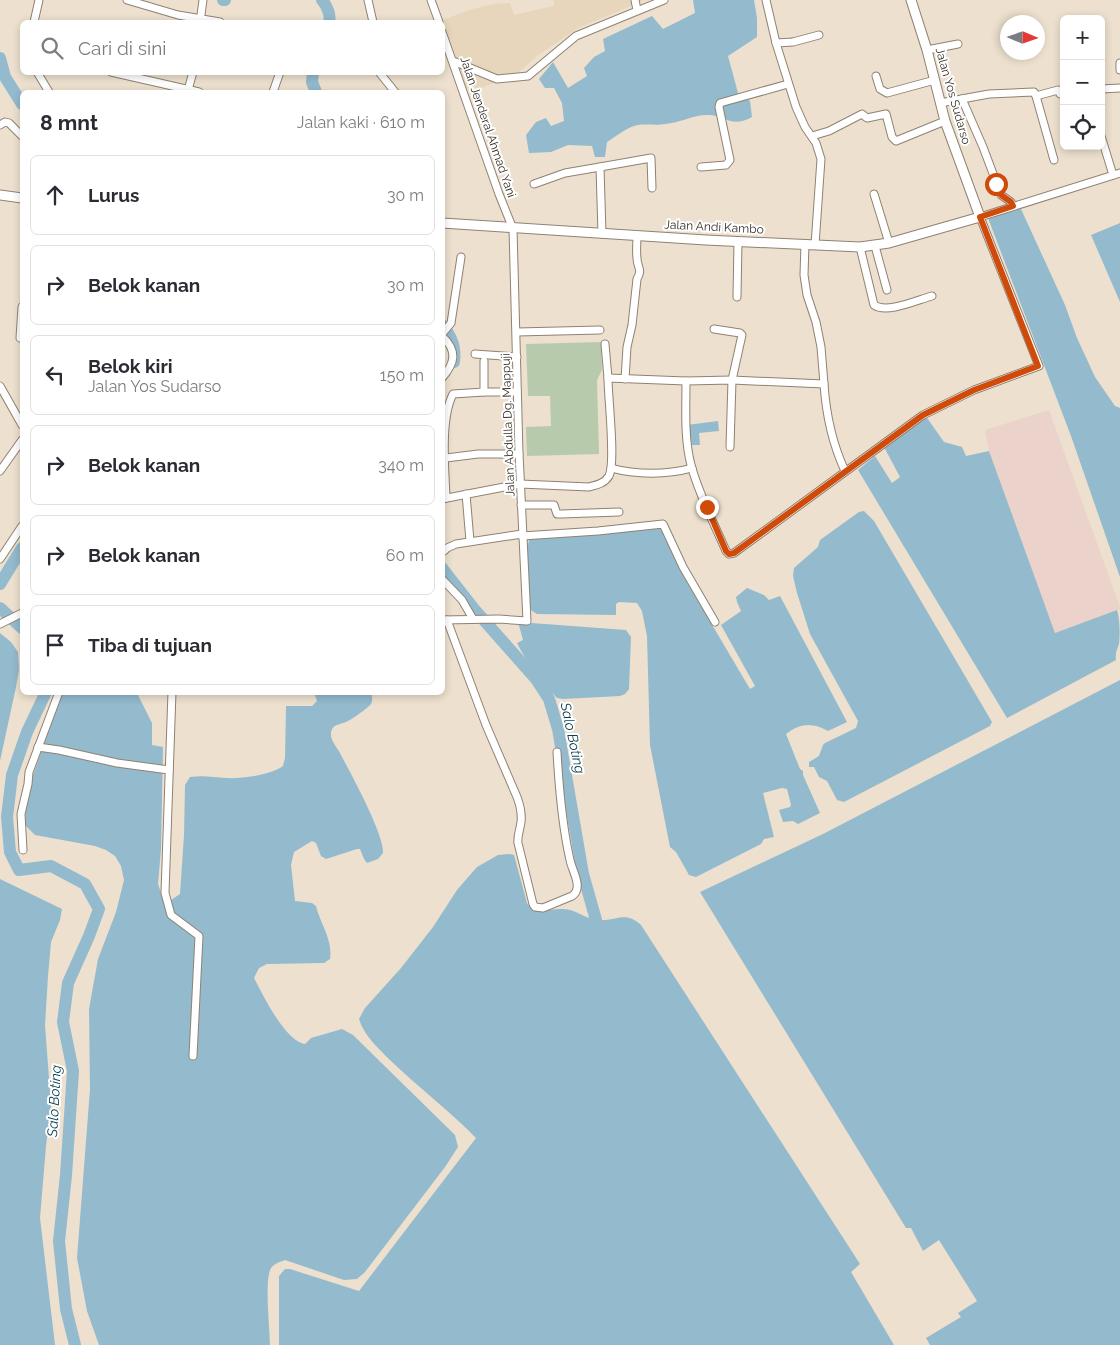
<!DOCTYPE html>
<html lang="id">
<meta charset="utf-8">
<style>
body{margin:0;font-family:Raleway,sans-serif;background:#f2f2f3;color:#2b2b33}
.controls{position:absolute;right:15px;top:15px;display:grid;overflow:hidden;border-radius:8px;box-shadow:0 2px 8px #0003}
.controls button{width:45px;height:45px;display:grid;place-items:center;padding:0;border:0;border-bottom:1px solid #e1e1e2;background:#fff;color:#2b2b33;font:25px sans-serif}
.compass{position:absolute;left:1000px;top:15px;width:45px;height:45px;border-radius:50%;background:#fff;box-shadow:0 2px 8px #0003;rotate:92deg}
.stop{position:absolute;width:15px;height:15px;margin:-11px;border:4px solid #d04b09;border-radius:50%;background:#fff}
.stop.end{background:#d04b09;border-color:#fff;box-shadow:0 1px 5px #0008}
.list{margin:0;padding:0;list-style:none}
h2{display:flex;justify-content:space-between;align-items:center;height:65px;margin:0;padding:0 20px;font-size:21px}
h2 small{font-size:16px;font-weight:400;color:#7c7c81}
.list li{display:grid;grid-template-columns:32px 1fr auto;gap:15px;align-items:center;box-sizing:border-box;height:80px;margin:0 10px 10px;padding:0 10px;border:1px solid #e1e1e2;border-radius:8px}
.list b{display:block;font-size:19px;white-space:nowrap}
.list p{margin:0;font-size:16px;white-space:nowrap;color:#7c7c81}
.list em{font-size:16px;font-style:normal;color:#7c7c81}
.icon{flex:none;width:28px;height:28px;fill:none;stroke:currentColor;stroke-width:2;stroke-linecap:round;stroke-linejoin:round}
.map{position:relative;flex:none;width:1120px;height:1345px;overflow:hidden}
.search{position:absolute;background:#fff;box-shadow:0 2px 8px #0003;left:20px;top:20px;width:425px;height:55px;display:flex;align-items:center;gap:12px;box-sizing:border-box;padding:0 18px;border-radius:8px;color:#7c7c81;font-size:19px}
.panel{position:absolute;background:#fff;box-shadow:0 2px 8px #0003;left:20px;top:90px;width:425px;height:605px;border-radius:8px}
.map>svg:first-child{display:block}
.built{fill:#e7d5bc}
.industrial{fill:#ebd2cb}
.green{fill:#b8caac}
.water{fill:#94bace}
.lines{fill:none;stroke-linecap:round;stroke-linejoin:round}
.river{stroke:#94bace;stroke-width:12}
.minor-casing{stroke:#8f8272;stroke-width:9}
.tertiary-casing{stroke:#8f8272;stroke-width:11}
.minor{stroke:#fff;stroke-width:7}
.tertiary{stroke:#fff;stroke-width:9}
.route{stroke:#d04b09;stroke-width:6}
.labels{text-anchor:middle;dominant-baseline:central;stroke-width:4;stroke-linejoin:round;paint-order:stroke}
.street-label{font-size:12px;fill:#36312a;stroke:#fff}
.water-label{font-size:14px;font-style:italic;fill:#0c4156;stroke:#fff}
</style>
<div class="map">
<svg width="1120" height="1345" viewBox="0 0 1120 1345">
<rect width="100%" height="100%" fill="#ede0ce"/>
<polygon class="built" points="554,0 642,0 643,1 578,28 537,56 519,72 477,90 474,86 466,89 443,20 469,10 494,4 510,3 514,15 554,6"/>
<polygon class="industrial" points="1049,410 1120,607 1120,609 1055,633 989,451 985,430"/>
<polygon class="green" points="601,342 602,370 597,380 599,454 527,456 526,427 551,426 550,396 528,396 526,344"/>
<g class="water">
<path d="M693,0H754L757,18V37L728,56L738,93L750,101L752,117C730,129 725,114 707,115C693,115 679,123 665,124C656,126 643,123 634,126C625,129 615,137 607,142L605,157H595L592,146L568,145L551,152L529,153L526,135L536,122L546,118L551,126L564,121L562,103L554,88H545L539,79L553,62L568,88L587,76L584,68L594,57L605,51L603,39L652,16L663,29L695,13Z"/>
<polygon points="1021,209 1065,305 1077,338 1095,377 1115,406 1120,408 1120,577 1071,436 988,218"/>
<polygon points="1120,223 1120,302 1091,235"/>
<path d="M925,415L944,442L962,447L966,456L989,451L1055,633L1117,610C1120,619 1120,635 1119,644C1117,650 1115,653 1116,660L1007,718L858,470L875,456L892,483L900,477L884,447Z"/>
<polygon points="718,421 719,431 699,433 700,445 692,445 691,438 688,438 687,425"/>
<polygon points="864,511 874,521 992,722 990,726 844,802 837,800 827,781 819,777 814,767 809,767 809,762 819,756 823,745 825,743 856,728 858,721 810,634 797,593 793,576 794,568 818,547 820,540 859,512"/>
<path d="M656,527L661,529L685,579L750,689L755,686L721,625L741,611L737,602L736,597L747,588L764,595L769,600L780,596L847,722L828,731C813,722 800,723 786,734L800,769L803,771V775L820,813L798,824L793,821L783,822L779,810L790,807L791,805L787,789L782,788L763,793L774,837L764,839L761,844L696,877L689,875L676,852L670,847L650,745L647,636L642,611L637,603L619,602L616,604V615L537,614L532,611L529,606L527,550L529,540L532,537L622,532Z"/>
<path d="M518,622L626,630L631,637L629,689L625,694L620,696L563,699L557,698C541,682 527,663 517,643L523,640Z"/>
<polygon points="0,633 11,642 18,652 19,670 16,687 0,761"/>
<polygon points="1120,680 1120,1345 930,1345 926,1338 961,1317 958,1313 977,1301 939,1240 923,1251 911,1228 906,1228 700,892 823,834"/>
<path d="M62,693H137L152,723V745L163,747L161,849L158,884L165,904L180,894L184,835L185,785L190,777C202,775 214,777 226,778C241,779 271,775 283,766L285,758L286,706H312L317,701L314,693H371C372,696 373,700 371,704C368,708 351,720 346,722C339,725 331,724 331,735C331,742 338,748 341,755C351,774 384,834 383,853L378,859L367,863L364,859L360,849H357L326,859L321,856L316,843L312,841L294,852L291,865L295,901L312,903L316,906C320,923 333,940 330,959L324,963L267,964L259,968L254,978C263,995 285,1041 305,1044L311,1038L342,1029L353,1035L455,1135L458,1147L445,1167L365,1272L357,1279L344,1280L285,1260C280,1262 275,1263 271,1268C264,1280 270,1329 270,1345H99L87,1311L77,1258L90,1089L89,1009L98,959L116,912L124,880L121,866L115,856L106,850L95,846L35,835L26,826L25,820L26,803L31,781Z"/>
<path d="M509,854L514,855L527,903C536,916 550,908 563,909C576,909 585,919 597,920C616,922 624,910 641,925L860,1264L851,1272L894,1345H279V1276L285,1269H290L359,1291L476,1138C450,1111 419,1088 392,1062C380,1050 364,1036 359,1019L365,1008L401,968L433,927L457,890L477,867L498,855Z"/>
<polygon points="0,879 62,909 60,920 51,942 48,976 45,1025 51,1105 46,1146 40,1218 55,1345 0,1345"/>
</g>
<g class="lines">
<g class="river">
<polyline points="223,0 225,0"/>
<path d="M322,0C327,6 331,15 329,22"/>
<polyline points="0,58 5,77 22,104"/>
<polyline points="313,72 312,82 316,92"/>
<path d="M442,325C452,336 456,347 454,362"/>
<polyline points="442,568 474,609 536,679 549,699 558,729 583,874 596,920"/>
<polyline points="0,584 22,548"/>
<polyline points="0,608 22,628"/>
<polyline points="46,692 27,732 12,775 7,817 10,852 19,870 51,866 85,884 99,909 89,936 68,983 63,1022 73,1071 66,1175 59,1241 66,1309 75,1345"/>
</g>
<g class="minor-casing">
<g id="minor">
<polyline points="127,0 178,15 220,22"/>
<polyline points="368,0 373,22"/>
<polyline points="431,0 439,22"/>
<polyline points="635,0 637,10"/>
<polyline points="766,0 776,43 796,107 805,127 816,143 821,159 815,245"/>
<polyline points="34,22 39,0"/>
<polyline points="200,22 203,0"/>
<polyline points="442,32 499,194 513,229 519,453 527,621 499,619 442,620"/>
<polyline points="776,43 793,42 819,35"/>
<polyline points="927,50 958,44"/>
<polyline points="453,61 497,79 528,76 576,36 664,0"/>
<polyline points="1120,63 1120,70"/>
<polyline points="37,72 49,92"/>
<polyline points="111,72 199,92"/>
<polyline points="379,72 395,92"/>
<polyline points="876,76 880,89 887,93 935,80"/>
<polyline points="1101,89 1120,88"/>
<polyline points="188,90 193,72"/>
<polyline points="273,92 280,72"/>
<polyline points="1036,96 1054,160"/>
<polyline points="962,99 983,147 1001,195 1011,202 1013,206"/>
<polyline points="940,103 989,94 1034,92 1036,96 1058,90 1060,94 1064,94"/>
<polyline points="0,125 5,122 9,123 22,136"/>
<polyline points="812,136 829,131 862,114 867,118 886,114 892,137 896,141 945,121"/>
<polyline points="1101,136 1113,175"/>
<polyline points="701,167 726,165 730,160 719,107 720,103 788,84"/>
<polyline points="534,184 565,173 600,167"/>
<polyline points="874,194 889,243"/>
<polyline points="602,234 600,167 651,158 652,188"/>
<path d="M805,244L804,275L807,295L816,322L821,347L824,384L732,380L686,381C686,409 684,438 691,465C699,495 714,523 726,551L729,554L734,553L923,415L974,390L1039,366L980,217L1120,173"/>
<polyline points="875,246 887,290"/>
<path d="M860,247L874,305C887,314 917,300 932,296"/>
<polyline points="737,297 738,241"/>
<polyline points="714,329 740,333 742,335 732,380 730,447"/>
<polyline points="517,332 600,330"/>
<polyline points="442,334 451,323 461,257"/>
<path d="M442,336C458,351 455,363 442,378"/>
<polyline points="20,338 22,307"/>
<polyline points="605,344 608,378"/>
<polyline points="475,354 517,357"/>
<path d="M625,379L627,347L632,325L637,279C643,269 637,268 637,258C636,251 637,243 637,236"/>
<path d="M824,384C826,414 832,443 845,471"/>
<polyline points="0,386 22,425"/>
<polyline points="484,392 517,392"/>
<polyline points="446,458 478,454 519,454"/>
<path d="M611,468C636,475 667,475 692,468"/>
<polyline points="0,471 22,440"/>
<polyline points="466,494 470,541"/>
<path d="M446,498C445,469 440,419 453,394L484,392V361"/>
<path d="M442,499L520,484L589,487C596,485 604,484 609,476C616,463 608,398 608,378L686,381"/>
<polyline points="521,505 554,505 557,514 561,514 619,512"/>
<polyline points="522,536 598,531 663,524 683,567 715,622"/>
<polyline points="444,551 447,548 456,544 522,534"/>
<polyline points="0,559 22,526"/>
<polyline points="442,579 462,600 473,619"/>
<path d="M447,620L486,725L517,797C520,805 522,814 521,822C520,830 517,836 518,843L533,904L535,907L543,908L572,896C584,888 572,871 570,860C562,825 559,788 557,752"/>
<polyline points="0,624 22,613"/>
<polyline points="172,692 165,893 171,915 199,936 193,1056"/>
<polyline points="38,747 59,750 117,763 169,770"/>
<polyline points="23,850 21,814 28,784 29,772 59,692"/>
</g>
</g>
<g class="tertiary-casing">
<g id="tertiary">
<polyline points="0,195 22,198"/>
<polyline points="442,223 706,240 860,247 889,243 980,217 945,121 927,50 911,0"/>
</g>
</g>
<use href="#minor" class="minor"/>
<use href="#tertiary" class="tertiary"/>
</g>
<g class="lines">
<polyline class="route" points="707,507 726,551 729,554 734,553 923,415 974,390 1038,366 980,217 1013,206 1011,202 1001,195 996,184"/>
</g>
<g class="labels">
<g class="street-label">
<text transform="translate(953 96) rotate(74)">Jalan Yos Sudarso</text>
<text transform="translate(488 127) rotate(71)">Jalan Jenderal Ahmad Yani</text>
<text transform="translate(714 227) rotate(3)">Jalan Andi Kambo</text>
<text transform="translate(508 425) rotate(-92)">Jalan Abdulla Dg. Mappuji</text>
</g>
<g class="water-label">
<text transform="translate(573 738) rotate(78)">Salo Boting</text>
<text transform="translate(54 1101) rotate(-87)">Salo Boting</text>
</g>
</g>
</svg>
<div class="controls">
<button>+</button>
<button>−</button>
<button><svg class="icon" aria-label="locate" viewBox="0 0 24 24"><circle cx="12" cy="12" r="6"/><path d="M12 2v4M12 18v4M2 12h4M18 12h4"/></svg></button>
</div>
<svg class="compass" viewBox="-18 -18 36 36"><path d="M0-13l5 13h-10z" fill="#e53935"/><path d="M0 13l5-13h-10z" fill="#7c7c81"/></svg>
<div class="stop" style="left:996px;top:184px"></div>
<div class="stop end" style="left:707px;top:507px"></div>
<div class="search"><svg class="icon" aria-label="search" viewBox="0 0 24 24"><circle cx="10" cy="10" r="6"/><path d="M15 15l6 6"/></svg>Cari di sini</div>
<section class="panel">
<h2>8 mnt<small>Jalan kaki · 610 m</small></h2>
<ul class="list">
<li><svg class="icon" aria-label="ahead" viewBox="0 0 24 24"><path d="M12 20V5M6 11l6-6 6 6"/></svg><div><b>Lurus</b></div><em>30 m</em></li>
<li><svg class="icon" aria-label="right" viewBox="0 0 24 24"><path d="M7 20v-9h11M14 6l5 5-5 5"/></svg><div><b>Belok kanan</b></div><em>30 m</em></li>
<li><svg class="icon" aria-label="left" viewBox="0 0 24 24"><path d="M17 20v-9H6M10 6l-5 5 5 5"/></svg><div><b>Belok kiri</b><p>Jalan Yos Sudarso</p></div><em>150 m</em></li>
<li><svg class="icon" aria-label="right" viewBox="0 0 24 24"><path d="M7 20v-9h11M14 6l5 5-5 5"/></svg><div><b>Belok kanan</b></div><em>340 m</em></li>
<li><svg class="icon" aria-label="right" viewBox="0 0 24 24"><path d="M7 20v-9h11M14 6l5 5-5 5"/></svg><div><b>Belok kanan</b></div><em>60 m</em></li>
<li><svg class="icon" aria-label="arrive" viewBox="0 0 24 24"><path d="M6 21V4h12l-3 4 3 4H6"/></svg><div><b>Tiba di tujuan</b></div></li>
</ul>
</section>
</div>
